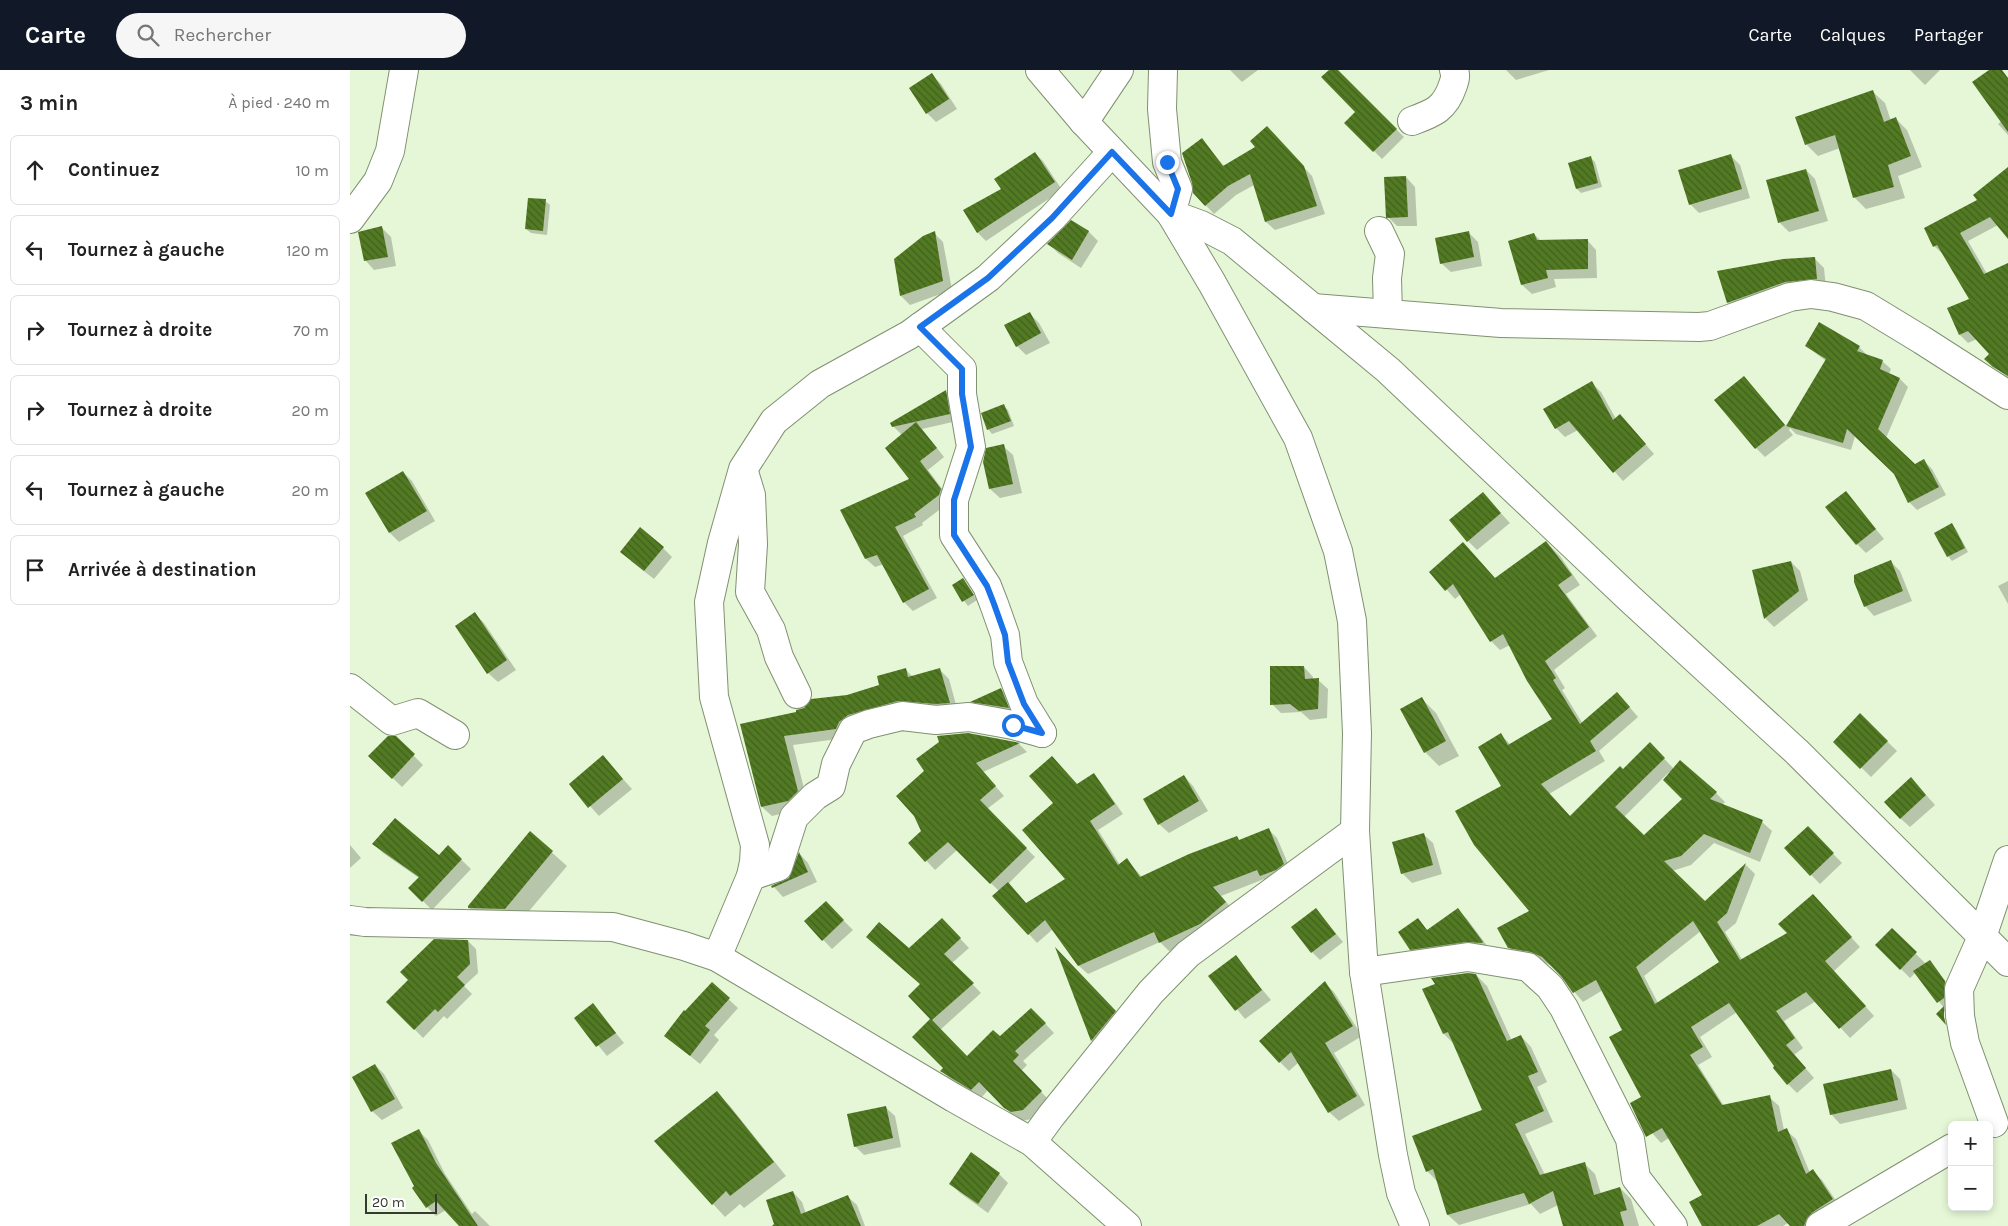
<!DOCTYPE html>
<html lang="fr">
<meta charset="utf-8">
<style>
body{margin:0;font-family:Karla,sans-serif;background:#f6f6f6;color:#222}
.controls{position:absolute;right:15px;bottom:15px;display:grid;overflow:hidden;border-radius:8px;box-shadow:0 2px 8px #0003}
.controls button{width:45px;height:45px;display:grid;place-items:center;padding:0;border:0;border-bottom:1px solid #e0e0e0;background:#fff;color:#222;font:25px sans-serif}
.scale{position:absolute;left:15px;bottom:12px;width:72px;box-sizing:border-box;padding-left:5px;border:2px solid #343c2f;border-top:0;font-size:14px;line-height:18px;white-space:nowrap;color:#343c2f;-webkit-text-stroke:4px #fff;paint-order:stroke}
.stop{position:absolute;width:15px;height:15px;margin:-11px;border:4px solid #1a73e8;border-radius:50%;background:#fff}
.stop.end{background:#1a73e8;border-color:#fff;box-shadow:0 1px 5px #0008}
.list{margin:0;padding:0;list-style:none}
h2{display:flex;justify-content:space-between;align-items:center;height:65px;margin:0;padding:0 20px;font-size:21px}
h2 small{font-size:16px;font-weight:400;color:#767676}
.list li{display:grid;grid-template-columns:32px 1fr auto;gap:15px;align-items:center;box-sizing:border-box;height:70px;margin:0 10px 10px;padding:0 10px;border:1px solid #e0e0e0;border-radius:8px}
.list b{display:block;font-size:19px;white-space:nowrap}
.list em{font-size:16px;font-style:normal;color:#767676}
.icon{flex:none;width:28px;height:28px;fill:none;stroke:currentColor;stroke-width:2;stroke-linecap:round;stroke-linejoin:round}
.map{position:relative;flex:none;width:1658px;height:1156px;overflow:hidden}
header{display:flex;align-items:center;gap:30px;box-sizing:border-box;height:70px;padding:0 25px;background:#111827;color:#fff}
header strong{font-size:24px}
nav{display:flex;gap:28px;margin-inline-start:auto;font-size:18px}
.search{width:350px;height:45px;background:#f6f6f6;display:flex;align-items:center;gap:12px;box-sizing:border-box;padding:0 18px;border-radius:28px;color:#767676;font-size:19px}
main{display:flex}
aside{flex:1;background:#fff}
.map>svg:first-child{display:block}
.shadow{fill:#0003;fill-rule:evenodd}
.building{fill:url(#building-back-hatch);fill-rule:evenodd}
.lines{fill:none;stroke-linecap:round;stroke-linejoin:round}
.minor-casing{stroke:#809172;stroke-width:30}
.minor{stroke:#fff;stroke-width:28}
.route{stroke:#1a73e8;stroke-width:6}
</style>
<header>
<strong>Carte</strong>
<div class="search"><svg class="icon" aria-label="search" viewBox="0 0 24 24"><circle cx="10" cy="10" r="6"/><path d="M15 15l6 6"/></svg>Rechercher</div>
<nav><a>Carte</a><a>Calques</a><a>Partager</a></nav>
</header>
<main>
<aside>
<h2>3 min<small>À pied · 240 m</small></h2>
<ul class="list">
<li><svg class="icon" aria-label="ahead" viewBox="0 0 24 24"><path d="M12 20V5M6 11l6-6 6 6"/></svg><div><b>Continuez</b></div><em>10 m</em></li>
<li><svg class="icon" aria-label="left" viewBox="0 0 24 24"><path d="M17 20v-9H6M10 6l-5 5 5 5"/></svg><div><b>Tournez à gauche</b></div><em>120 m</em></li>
<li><svg class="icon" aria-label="right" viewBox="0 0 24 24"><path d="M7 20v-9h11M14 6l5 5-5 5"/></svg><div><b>Tournez à droite</b></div><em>70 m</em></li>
<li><svg class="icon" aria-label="right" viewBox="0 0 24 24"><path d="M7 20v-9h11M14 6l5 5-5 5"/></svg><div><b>Tournez à droite</b></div><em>20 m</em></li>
<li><svg class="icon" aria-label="left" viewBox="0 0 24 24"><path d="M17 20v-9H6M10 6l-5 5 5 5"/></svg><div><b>Tournez à gauche</b></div><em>20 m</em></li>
<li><svg class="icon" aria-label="arrive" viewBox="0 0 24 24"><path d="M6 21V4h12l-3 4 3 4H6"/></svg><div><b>Arrivée à destination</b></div></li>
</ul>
</aside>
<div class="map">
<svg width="1658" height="1156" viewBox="0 0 1658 1156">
<defs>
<pattern id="building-back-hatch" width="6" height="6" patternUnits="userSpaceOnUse" patternTransform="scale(1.25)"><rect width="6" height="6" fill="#527a23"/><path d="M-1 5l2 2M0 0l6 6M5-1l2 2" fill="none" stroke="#42601e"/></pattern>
</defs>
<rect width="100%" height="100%" fill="#e5f7d6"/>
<g class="shadow">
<polygon points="880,0 908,0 892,12"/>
<polygon points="981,0 986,0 1054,67 1032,89 996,53 1007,42"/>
<polygon points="1156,0 1199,0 1166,10"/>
<polygon points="1560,0 1590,0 1575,15"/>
<polygon points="582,5 591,14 607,39 586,52 577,43"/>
<polygon points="1523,22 1535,33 1541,51 1546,49 1557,60 1572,97 1548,106 1555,128 1516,139 1504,127 1490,78 1468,86 1456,74"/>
<polygon points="1658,46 1658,65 1648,54"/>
<polygon points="917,58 962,106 975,144 925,160 916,152 904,115 886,125 864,144 844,123 852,70 875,97 906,77"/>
<polygon points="685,83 693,91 712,120 636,171 628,163 615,140 653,120"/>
<polygon points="1381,86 1390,95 1400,128 1349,143 1340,134"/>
<polygon points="1241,88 1245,92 1252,117 1231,123 1227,119"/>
<polygon points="1658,98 1658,167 1648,155 1618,171 1637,204 1658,194 1658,308 1636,289 1641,284 1627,269 1618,273 1610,265 1599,239 1621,230 1593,184 1584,176"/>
<polygon points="1456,100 1465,109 1478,151 1439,162 1430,153 1417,111"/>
<polygon points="1056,107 1065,117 1067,156 1047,156 1038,147"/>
<polygon points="195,131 200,135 197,165 181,163 176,159"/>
<polygon points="722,151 739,162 748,171 731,198 708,183 699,174"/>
<polygon points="31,157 41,167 46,196 24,200 15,190"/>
<polygon points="1118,162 1128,172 1132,196 1101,202 1091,193"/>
<polygon points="584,163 593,172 602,220 560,235 551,226 545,190"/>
<polygon points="1184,164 1191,171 1237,170 1246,180 1247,208 1204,209 1206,217 1182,224 1172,215 1159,172"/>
<polygon points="1465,189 1474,198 1476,218 1387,242 1378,233"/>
<polygon points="679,243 689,253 700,273 676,285 667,276"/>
<polygon points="1456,276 1509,277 1517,285 1532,291 1541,299 1539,304 1550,309 1558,317 1536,368 1565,395 1574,391 1582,399 1596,425 1567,440 1559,432 1545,404 1505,366 1501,380 1446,364 1440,358 1439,360 1443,365 1415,387 1406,378 1394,307 1437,357 1476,291"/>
<polygon points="1242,313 1251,322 1266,349 1270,345 1304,384 1273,411 1228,360 1215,367 1206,358"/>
<polygon points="596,322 604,329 607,351 572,359 594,387 578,400 599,428 597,434 572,453 573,455 553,466 587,528 563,541 554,532 534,494 525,497 516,489 561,410 552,365 543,356"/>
<polygon points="654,336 658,340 664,356 642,364 638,359"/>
<polygon points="653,376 663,385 672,423 650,428 640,419"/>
<polygon points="53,402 62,411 85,451 49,472 40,463"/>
<polygon points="1496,423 1534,469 1516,483 1507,474"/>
<polygon points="1133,424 1160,453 1127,480 1118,471"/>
<polygon points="1602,455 1606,459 1618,482 1602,491 1598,486 1586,463"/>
<path d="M1200,476L1210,486L1230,515L1216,524L1247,566L1204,600L1215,618L1212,620L1233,654L1276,633L1288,647L1249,681L1255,691L1199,724L1221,747L1273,701L1300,674L1324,699L1366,723L1375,732L1372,735L1412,752L1422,761L1410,792L1364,773L1341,795L1322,801L1355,833L1396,795L1405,804L1386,853L1375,862L1393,891L1438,863L1472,835L1510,877L1484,901L1524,946L1500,968L1466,931L1434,951L1453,978L1444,985L1464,1008L1447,1023L1438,1014L1387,942L1350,967L1362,987L1348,995L1374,1036L1419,1027L1429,1036L1434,1060H1436L1446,1069L1460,1103L1463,1101L1472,1110L1491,1138L1468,1156H1441L1438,1153L1433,1156H1353L1354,1125L1319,1068L1311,1073L1302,1063L1274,961L1253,920L1233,932L1202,896L1191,891L1169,887L1159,877L1181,841L1153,716L1151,665L1160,674L1203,650L1160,575L1150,580L1141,571L1111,524L1105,529L1081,502L1145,509ZM1319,702L1334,729L1294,766L1274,747ZM1351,861L1371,892L1308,933L1294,906Z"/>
<polygon points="313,478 322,487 304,509 281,491"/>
<polygon points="1441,492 1450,501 1458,530 1424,557 1415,548"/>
<polygon points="1541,492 1550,501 1562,531 1524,546 1515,536"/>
<polygon points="613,509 627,530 618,536 603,516"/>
<polygon points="1658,511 1658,534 1648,516"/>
<polygon points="125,544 134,553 166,600 148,612 138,603"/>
<polygon points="954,597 963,607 963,610 968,610 978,619 977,648 960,650 951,642 931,643 922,634"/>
<polygon points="555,599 563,607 589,599 599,609 608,642 495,668 443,675 457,730 447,740 422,746 412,737 391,655 448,643 531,616"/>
<polygon points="651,619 660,629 667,647 631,640 622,632"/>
<polygon points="1072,629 1086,643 1109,686 1089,696 1075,682"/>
<polygon points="1510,645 1547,681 1521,707 1485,672"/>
<polygon points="618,664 669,674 677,682 633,702 654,726 637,739 685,787 658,814 677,834 717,810 728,715 744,705 752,714 773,744 748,760 770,795 777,790 792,807 887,768 890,771 918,759 927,768 942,803 920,815 914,809 871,826 884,841 859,862 819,881 810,872 738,904 729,896 703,859 687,873 679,864 649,821 607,780 585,800 560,773 572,762"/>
<polygon points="45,667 73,695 52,717 20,686"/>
<polygon points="253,687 282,719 249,746 221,715"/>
<polygon points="834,706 843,716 858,741 819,763 809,754"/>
<polygon points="1570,718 1585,735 1560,757 1550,748"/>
<polygon points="1458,758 1492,793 1470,814 1436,779"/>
<polygon points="180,763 217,796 169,853 133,852 119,838"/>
<polygon points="1073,764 1083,773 1092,804 1062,813 1052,803"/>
<polygon points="24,774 89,787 98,777 121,799 82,840 69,827 69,808 33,783"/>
<polygon points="0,775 11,788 0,798"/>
<polygon points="450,784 458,793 467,812 433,827 423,816 440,809"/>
<polygon points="966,840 993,872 970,890 962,882"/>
<polygon points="1108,840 1117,849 1141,881 1071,888 1061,879 1068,849 1078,861"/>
<polygon points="485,842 503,860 482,879 456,852"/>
<polygon points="601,859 619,878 602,893 631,923 590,960 617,987 650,968 690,948 704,963 673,991 677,995 671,1001 700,1031 682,1049 671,1051 664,1047 638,1020 631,1028 601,1010 592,1001 595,998 564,967 582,949 571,915 517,867 559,880"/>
<polygon points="1542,860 1576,894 1579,891 1604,922 1599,957 1597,954 1596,941 1593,942 1594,938 1566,902 1560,908 1527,875"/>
<polygon points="118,871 126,879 128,903 114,916 122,924 97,949 94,946 73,968 38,932"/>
<polygon points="708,881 774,951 751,979 742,971"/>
<polygon points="885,887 921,930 895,949 860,906"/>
<polygon points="1126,905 1137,916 1162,971 1171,966 1181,977 1197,1012 1187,1017 1203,1052 1175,1064 1195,1105 1234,1093 1245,1104 1251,1124 1270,1118 1281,1129 1289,1156 1247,1156 1208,1135 1190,1144 1181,1134 1109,1155 1098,1145 1088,1112 1077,1101 1134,1041 1104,974 1094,964 1074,920"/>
<polygon points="975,913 984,922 1012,966 984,983 1015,1035 989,1051 979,1042 949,992 939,1001 930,992"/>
<polygon points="362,914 388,938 364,965 369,970 350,994 316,966"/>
<polygon points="243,935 274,973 257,986 226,948"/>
<polygon points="25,995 34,1004 53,1038 32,1050 22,1041"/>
<polygon points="1541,1000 1550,1009 1557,1039 1490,1054 1481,1044"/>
<polygon points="367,1023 380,1036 436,1106 394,1138 390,1134 375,1147 363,1134"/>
<polygon points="535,1037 545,1046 551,1077 514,1085 505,1076"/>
<polygon points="69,1061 78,1070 95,1104 122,1144 125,1141 140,1156 111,1156 96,1140 86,1146 77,1137"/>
<polygon points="649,1104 658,1113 638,1143 610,1123 600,1113"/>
<polygon points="443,1122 452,1132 460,1156 426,1156"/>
<polygon points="497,1126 507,1135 515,1156 472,1156"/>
</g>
<g class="building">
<polygon points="979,0 988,0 1047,59 1023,82 994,53 1005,42 971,7"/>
<polygon points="1639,0 1652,0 1658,8 1658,62 1622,12"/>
<polygon points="582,3 599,29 576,44 559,18"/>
<polygon points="1523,20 1534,52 1546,47 1561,86 1538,95 1544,117 1503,128 1485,65 1455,75 1445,47"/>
<polygon points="917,56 954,96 967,136 915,152 900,104 878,116 855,136 843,123 842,113 832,83 852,68 873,96 905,77 900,71"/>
<polygon points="685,82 705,112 627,163 613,140 651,119 644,109"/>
<polygon points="1381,84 1392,119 1339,135 1328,100"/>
<polygon points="1241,86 1248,113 1226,119 1218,93"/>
<polygon points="1658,97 1658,169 1640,147 1610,163 1634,204 1658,193 1658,306 1643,297 1634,289 1639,284 1618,261 1609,265 1597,238 1619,229 1587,175 1583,177 1574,158 1627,130 1623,125"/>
<polygon points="1456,99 1469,141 1428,153 1416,110"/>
<polygon points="1056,106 1058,147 1036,148 1034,107"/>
<polygon points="178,128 196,129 193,161 175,159"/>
<polygon points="721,150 739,161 722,190 697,174"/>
<polygon points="32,156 38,187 14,191 8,162"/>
<polygon points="585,161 593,211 550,226 544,189 573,166"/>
<polygon points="1119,161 1124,187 1090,194 1085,168"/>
<polygon points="1184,163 1187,170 1238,169 1238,199 1196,200 1198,208 1171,215 1158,171"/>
<polygon points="1465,187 1467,209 1435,212 1377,233 1367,201 1433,189"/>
<polygon points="680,242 691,263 666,277 654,255"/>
<polygon points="1469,252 1510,276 1507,281 1533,290 1530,299 1550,308 1528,359 1565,394 1574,389 1589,417 1558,433 1544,404 1497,359 1493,373 1436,356 1476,289 1455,276"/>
<polygon points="1394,306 1435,355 1405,379 1364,330"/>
<polygon points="1242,311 1263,350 1270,344 1296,374 1263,403 1219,351 1205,359 1193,339"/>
<polygon points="596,320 600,344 542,357 540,353"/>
<polygon points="654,334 661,351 637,360 631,343"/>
<polygon points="566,352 587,378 570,391 591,419 589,425 564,444 566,447 545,457 579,519 553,533 527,485 515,489 490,440 559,409 535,378"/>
<polygon points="654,374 663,414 639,419 633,392 636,378"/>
<polygon points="53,401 77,441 39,463 15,423"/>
<polygon points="1496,421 1526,459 1506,475 1475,437"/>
<polygon points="1133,422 1151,443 1117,472 1099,450"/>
<polygon points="1602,453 1615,478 1597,487 1584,463"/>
<polygon points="290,457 314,477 294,501 270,482"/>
<path d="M1196,471L1222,505L1208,515L1239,557L1195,591L1206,608L1203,610L1230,654L1267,622L1280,637L1240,671L1246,681L1191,714L1220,746L1270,696L1273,699L1300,672L1315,688L1265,737L1294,765L1332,729L1313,710L1330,690L1367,722L1360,729L1413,750L1400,783L1354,764L1331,786L1314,791L1355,831L1396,793L1377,843L1367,852L1390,890L1437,863L1428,854L1463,824L1502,867L1475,891L1516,936L1489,959L1456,922L1426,941L1445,968L1436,975L1456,998L1437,1015L1423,998L1424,996L1379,933L1341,957L1353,977L1340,985L1372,1035L1420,1025L1428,1062L1437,1058L1456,1104L1463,1099L1483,1129L1463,1142L1457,1148L1454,1156H1440L1429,1144L1407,1156H1352L1339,1132L1352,1125L1312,1058L1296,1067L1280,1033L1291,1027L1259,967L1272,960L1246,910L1223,923L1211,906L1192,887L1181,882L1158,878L1147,858L1179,841L1124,775L1105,741L1151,716L1128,677L1151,663L1158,675L1202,649L1177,611L1153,564L1140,572L1103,514L1095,521L1079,502L1113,472L1145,508ZM1343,851L1369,892L1305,934L1286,897Z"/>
<polygon points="1541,490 1553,521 1514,537 1504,512 1504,505"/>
<polygon points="1441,491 1449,521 1414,549 1402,500"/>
<polygon points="613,508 624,525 612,532 602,515"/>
<polygon points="125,542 157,590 137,604 105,556"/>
<polygon points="920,596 954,596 955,609 969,608 968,639 949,641 940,634 920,635"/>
<polygon points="556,598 558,607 590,598 600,633 586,634 548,631 498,645 489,652 486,659 434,666 448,721 438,731 411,737 390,654 446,642 446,640 454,638 461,629 497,625 529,615 527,606"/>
<polygon points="651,618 659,638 620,632"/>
<polygon points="1072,627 1096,671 1074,683 1050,639"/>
<polygon points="1510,643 1538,671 1510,699 1483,672"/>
<polygon points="618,663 670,673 626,693 646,716 630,730 677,778 640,814 598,772 575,792 558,773 571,761 564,746 546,726 574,701 566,689 589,672 587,666"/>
<polygon points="38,666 46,666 65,684 42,709 18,686"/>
<polygon points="253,685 273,709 238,738 219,714"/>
<polygon points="702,686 727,714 744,703 765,734 740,751 768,795 777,788 790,807 839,784 887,766 889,770 919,758 934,794 926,800 910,806 907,800 863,817 876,832 850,854 809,873 804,862 728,896 695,850 678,865 642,826 658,812 676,833 715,809 672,760 703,733 679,706"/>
<polygon points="834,705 849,731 808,755 793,729"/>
<polygon points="1561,707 1576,725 1550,749 1534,732"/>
<polygon points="45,748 89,785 98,775 112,789 72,832 58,818 69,807 22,774"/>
<polygon points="1458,756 1484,783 1460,806 1434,778"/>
<polygon points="180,761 203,781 155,839 118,838 118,836"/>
<polygon points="1074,763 1083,795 1051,804 1042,772"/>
<polygon points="449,782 458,802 422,818 421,816 439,808"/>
<polygon points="476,831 494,850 472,871 454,851"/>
<polygon points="966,838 986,864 961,883 941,857"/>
<polygon points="1108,838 1133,872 1132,873 1116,872 1060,880 1048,862 1068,848 1077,860"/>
<polygon points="592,848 611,868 594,884 624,913 582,950 617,986 643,960 650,966 681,938 696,953 665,981 669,985 663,991 692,1021 673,1040 661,1042 654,1038 629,1012 621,1020 590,1001 593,998 562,967 580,949 558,926 570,914 516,867 529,852 559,878"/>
<polygon points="1542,858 1567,882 1550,900 1525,875"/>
<polygon points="84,869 118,870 120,894 107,907 115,915 88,942 85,939 64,960 36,932 58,910 50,902"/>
<polygon points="705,877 766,941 741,971"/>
<polygon points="886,885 912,920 885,941 858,906"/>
<polygon points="1580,890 1595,911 1594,928 1587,933 1563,901"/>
<polygon points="1118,903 1126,904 1157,971 1171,965 1188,1002 1178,1006 1194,1041 1165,1054 1190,1105 1235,1092 1244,1125 1270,1117 1277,1140 1270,1142 1274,1156 1213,1156 1203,1121 1179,1134 1174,1123 1097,1145 1083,1099 1076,1102 1062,1066 1132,1040 1098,962 1093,964 1072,919 1085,914 1081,908"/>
<polygon points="975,911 1003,956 975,973 1007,1026 978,1043 941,982 929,993 909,971"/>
<polygon points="362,912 380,928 355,956 360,960 340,986 314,966 334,940 335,941"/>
<polygon points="243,933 266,963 246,977 224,948"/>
<polygon points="1594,936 1594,947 1596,955 1586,944"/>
<polygon points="25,994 45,1029 21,1042 2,1007"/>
<polygon points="1541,999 1548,1030 1480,1045 1473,1014"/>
<polygon points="367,1021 424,1092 380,1126 376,1121 362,1135 304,1071"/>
<polygon points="536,1036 543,1068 504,1077 497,1044"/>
<polygon points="69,1059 86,1093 128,1156 109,1156 86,1131 76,1138 62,1118 64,1116 41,1073"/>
<polygon points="621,1082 650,1103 628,1134 599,1114"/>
<polygon points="443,1121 451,1144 498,1125 511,1156 422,1156 424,1154 416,1130"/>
</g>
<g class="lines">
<g class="minor-casing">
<g id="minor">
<polyline points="690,0 734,52 821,144 862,213 948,368 988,481 1002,551 1007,663 1005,761 1014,902 1043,1085 1051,1123 1065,1156"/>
<polyline points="813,0 812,39 817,92 828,119 821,144 851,155 882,171 1038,300 1279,528 1447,682 1658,892"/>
<path d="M1062,51C1084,43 1095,39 1103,15C1105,9 1106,6 1104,0"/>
<polyline points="734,52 769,0"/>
<polyline points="0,149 28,111 40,81 54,0"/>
<polyline points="1029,161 1040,184 1037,208 1038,244"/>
<polyline points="963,238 1151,253 1349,257 1360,256 1440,227 1461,224 1483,227 1516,236 1572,270 1658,325"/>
<polyline points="570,257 612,299 612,324 621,377 604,430 604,465 637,516 644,534 655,565 658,592 674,634 692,663"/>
<polyline points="394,402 401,425 403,474 400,522 421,560 429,587 447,624"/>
<polyline points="0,618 42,651 68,643 105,665"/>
<polyline points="401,806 428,797 444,747 465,726 481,716 486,694 503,660 519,654 552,646 586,650 619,647 663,655 692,663"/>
<polyline points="0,850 15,852 263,857 334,876 367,887 604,1028 682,1072 777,1156"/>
<polyline points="367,887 401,806 404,792 405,775 364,627 359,532 372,473 393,399 424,351 470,314 559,265 638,208 702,148 762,82"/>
<polyline points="1014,902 1118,887 1178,897 1200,917 1214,938 1280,1069 1286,1108 1323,1156"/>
<polyline points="1644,1053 1615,973 1610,946 1609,919 1632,867 1658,790"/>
<polyline points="682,1072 701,1046 801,922 838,884 1005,761"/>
<polyline points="1470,1156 1602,1078"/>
</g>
</g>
<use href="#minor" class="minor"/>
</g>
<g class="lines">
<polyline class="route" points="663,655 692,663 674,634 658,592 655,565 644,534 637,516 604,465 604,430 621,377 612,324 612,299 570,257 638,208 702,148 762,82 821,144 828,119 817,92"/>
</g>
</svg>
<div class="controls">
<button>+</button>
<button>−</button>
</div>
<div class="scale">20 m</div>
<div class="stop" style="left:663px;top:655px"></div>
<div class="stop end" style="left:817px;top:92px"></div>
</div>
</main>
